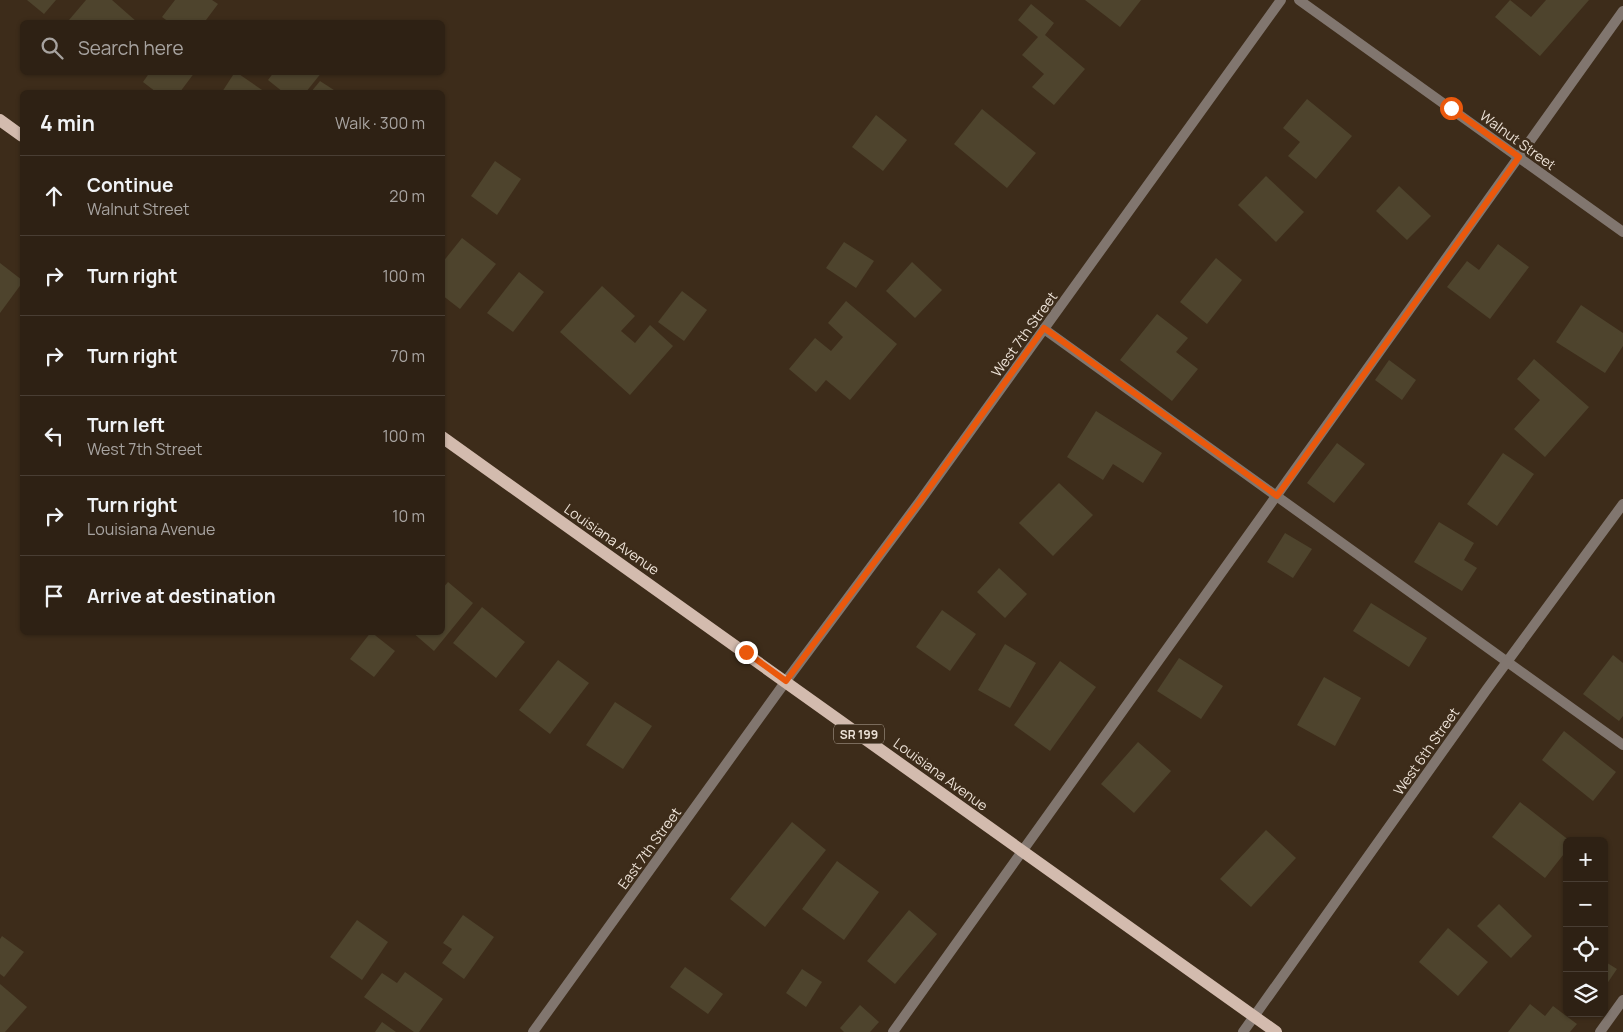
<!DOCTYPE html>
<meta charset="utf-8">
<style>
body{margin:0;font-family:Manrope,sans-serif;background:#36291d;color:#f1f3f6}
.controls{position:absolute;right:15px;bottom:15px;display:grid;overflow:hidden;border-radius:8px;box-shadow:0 1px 4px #0004}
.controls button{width:45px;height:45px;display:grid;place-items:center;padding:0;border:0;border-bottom:1px solid #493e34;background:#2e2114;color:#f1f3f6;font:25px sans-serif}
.stop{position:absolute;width:15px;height:15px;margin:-11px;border:4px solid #ea580c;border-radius:50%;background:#fff}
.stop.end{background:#ea580c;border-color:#fff;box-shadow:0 1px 5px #0008}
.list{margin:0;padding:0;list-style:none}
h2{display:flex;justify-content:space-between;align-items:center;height:65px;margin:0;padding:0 20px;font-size:21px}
h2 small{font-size:16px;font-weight:400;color:#a7a3a0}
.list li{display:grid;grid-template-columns:32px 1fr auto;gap:15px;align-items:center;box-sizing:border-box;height:80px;padding:0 20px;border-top:1px solid #493e34}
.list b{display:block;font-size:19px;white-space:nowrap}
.list p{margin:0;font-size:16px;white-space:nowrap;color:#a7a3a0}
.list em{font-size:16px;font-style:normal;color:#a7a3a0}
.icon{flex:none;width:28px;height:28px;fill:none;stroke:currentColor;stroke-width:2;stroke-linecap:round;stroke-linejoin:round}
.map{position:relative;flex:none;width:1623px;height:1032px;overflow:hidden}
.search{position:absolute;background:#2e2114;box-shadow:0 1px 4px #0004;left:20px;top:20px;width:425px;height:55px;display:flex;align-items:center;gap:12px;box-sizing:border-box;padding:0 18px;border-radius:8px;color:#a7a3a0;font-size:19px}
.panel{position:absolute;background:#2e2114;box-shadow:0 1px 4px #0004;left:20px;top:90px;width:425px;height:545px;border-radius:8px}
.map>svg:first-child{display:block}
.building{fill:#4e442d}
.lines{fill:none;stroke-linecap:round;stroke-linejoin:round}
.service{stroke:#81766f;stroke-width:10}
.minor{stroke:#81766f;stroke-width:10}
.primary{stroke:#d3bbae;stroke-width:12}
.route{stroke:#ea580c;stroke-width:6}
.labels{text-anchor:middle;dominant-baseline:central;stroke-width:5;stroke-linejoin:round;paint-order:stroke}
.shield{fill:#3d2c1a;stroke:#b8ab9e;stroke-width:1}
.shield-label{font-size:12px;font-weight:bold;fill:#ece1d6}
.street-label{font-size:14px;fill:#ece1d6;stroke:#3d2c1a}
</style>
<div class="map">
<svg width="1623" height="1032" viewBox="0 0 1623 1032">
<rect width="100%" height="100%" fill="#3d2c1a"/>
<g class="building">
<polygon points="27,0 56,0 44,14"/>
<polygon points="86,0 112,0 137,22 72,22 69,20"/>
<polygon points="175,0 212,0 218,4 206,20 209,22 169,22 162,17"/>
<polygon points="1085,0 1141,0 1120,27"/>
<polygon points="1510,0 1531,17 1546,0 1589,0 1540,56 1495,17"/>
<polygon points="1031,4 1054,23 1045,35 1085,69 1054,105 1032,87 1044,74 1022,55 1038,37 1018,20"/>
<polygon points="150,72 195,72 180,92 156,92 143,82"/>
<polygon points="235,72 236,72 265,92 222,92"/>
<polygon points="274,72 322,72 306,92 283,92 268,80"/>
<polygon points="320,81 337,92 311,92"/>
<polygon points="1307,99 1352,136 1316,179 1288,156 1300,142 1283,128"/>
<polygon points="982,109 1036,153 1007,188 954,144"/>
<polygon points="876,115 907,140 883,171 852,147"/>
<polygon points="495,161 521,179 497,215 471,196"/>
<polygon points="1266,176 1304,212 1276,242 1238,205"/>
<polygon points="1399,186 1431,216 1407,240 1376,211"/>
<polygon points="462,238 496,264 460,309 442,295 442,263"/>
<polygon points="844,242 874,261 856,288 826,268"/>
<polygon points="1498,244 1529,267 1490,319 1447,287 1467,261 1479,270"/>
<polygon points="1216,258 1242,280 1207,324 1180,302"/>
<polygon points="912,262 942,290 915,318 886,291"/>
<polygon points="0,263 22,280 22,283 0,313"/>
<polygon points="519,272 544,292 513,332 487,313"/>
<polygon points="602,286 635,316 621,331 635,343 650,325 673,346 630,395 560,332"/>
<polygon points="682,291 707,310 684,341 658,322"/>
<polygon points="846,301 897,344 850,400 826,380 816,392 789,369 815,338 831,351 843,337 828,323"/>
<polygon points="1581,305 1623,333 1623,346 1605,373 1556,342"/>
<polygon points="1157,314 1188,338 1176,352 1198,369 1172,401 1120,360"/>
<polygon points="1534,359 1589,407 1545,457 1514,429 1540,400 1517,379"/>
<polygon points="1389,360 1416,380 1402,400 1375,380"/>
<polygon points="1096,411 1162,453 1143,483 1113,464 1103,480 1067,457"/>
<polygon points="1337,443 1365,464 1334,503 1307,483"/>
<polygon points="1503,453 1534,474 1497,526 1467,504"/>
<polygon points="1059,483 1093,515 1053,556 1019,523"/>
<polygon points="1439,522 1474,543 1464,560 1477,568 1462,591 1414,562"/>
<polygon points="1285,533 1312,549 1293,578 1267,562"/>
<polygon points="999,568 1027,594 1005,618 977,592"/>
<polygon points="448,582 473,603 434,651 412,632 442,632 442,589"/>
<polygon points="1371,603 1427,638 1409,667 1353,631"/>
<polygon points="482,607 525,642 496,678 453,643"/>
<polygon points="942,610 976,634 950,671 916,647"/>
<polygon points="371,632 395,651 374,677 350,659"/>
<polygon points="1005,644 1036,663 1010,708 978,690"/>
<polygon points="1613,655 1623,663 1623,716 1619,721 1583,694"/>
<polygon points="1179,658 1223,686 1201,719 1157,691"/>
<polygon points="558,660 589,683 550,734 519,710"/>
<polygon points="1060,661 1096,687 1050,751 1014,725"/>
<polygon points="1324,677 1361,698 1335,746 1297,725"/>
<polygon points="615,702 652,726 623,769 586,745"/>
<polygon points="1564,731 1616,772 1593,801 1542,760"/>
<polygon points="1138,742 1171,771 1134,813 1101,784"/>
<polygon points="1520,802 1570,841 1567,841 1567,850 1545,878 1492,837"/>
<polygon points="792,822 826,850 765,927 730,899"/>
<polygon points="1266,830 1296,858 1251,907 1220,879"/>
<polygon points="837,861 879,892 844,940 802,909"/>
<polygon points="1499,904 1532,936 1511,958 1477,926"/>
<polygon points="909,910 937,934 895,984 867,961"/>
<polygon points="463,915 494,937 464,979 442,963 452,949 443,943"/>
<polygon points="357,920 388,942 362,980 330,957"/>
<polygon points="1448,928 1488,962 1458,996 1419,962"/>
<polygon points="2,936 24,952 4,977 0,974 0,939"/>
<polygon points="1604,961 1617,969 1604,988"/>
<polygon points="685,967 723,994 708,1014 670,987"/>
<polygon points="802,969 822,982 806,1007 786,993"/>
<polygon points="405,972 443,999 419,1032 414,1032 364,997 382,973 397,983"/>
<polygon points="0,984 27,1007 5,1032 0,1032"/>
<polygon points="1530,1004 1545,1016 1553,1006 1577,1024 1570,1032 1508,1032"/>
<polygon points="860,1005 879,1022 870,1032 844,1032 840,1028"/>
<polygon points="382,1022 396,1032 375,1032"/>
</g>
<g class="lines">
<g class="service">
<polyline points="1044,329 1623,745"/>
<polyline points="893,1032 1623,11"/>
<polyline points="1600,1032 1623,1000"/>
</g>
<g class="minor">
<polyline points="1299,0 1623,232"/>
<polyline points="533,1032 786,681 920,501 1281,0"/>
<polyline points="1243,1032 1487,689 1623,504"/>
</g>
<g class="primary">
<polyline points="0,120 22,136"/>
<polyline points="442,437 1276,1032"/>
</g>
</g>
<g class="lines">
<polyline class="route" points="746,652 786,681 920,501 1044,328 1277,496 1519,157 1451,108"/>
</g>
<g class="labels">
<rect class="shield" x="834" y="724.5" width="50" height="19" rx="4"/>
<g class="shield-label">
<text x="859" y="734">SR 199</text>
</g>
<g class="street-label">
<text transform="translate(1518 140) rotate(36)">Walnut Street</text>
<text transform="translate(1024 334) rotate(-54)">West 7th Street</text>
<text transform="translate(612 539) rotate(35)">Louisiana Avenue</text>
<text transform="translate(1426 751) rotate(-55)">West 6th Street</text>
<text transform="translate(941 774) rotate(36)">Louisiana Avenue</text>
<text transform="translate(649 848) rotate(-54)">East 7th Street</text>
</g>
</g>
</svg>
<div class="controls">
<button>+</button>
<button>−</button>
<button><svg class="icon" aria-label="locate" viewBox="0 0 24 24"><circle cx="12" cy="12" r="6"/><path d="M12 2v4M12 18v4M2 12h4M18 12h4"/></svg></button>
<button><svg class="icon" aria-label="layers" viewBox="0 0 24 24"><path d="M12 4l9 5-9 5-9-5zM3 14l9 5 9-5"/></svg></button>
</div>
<div class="stop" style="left:1451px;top:108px"></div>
<div class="stop end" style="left:746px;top:652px"></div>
<div class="search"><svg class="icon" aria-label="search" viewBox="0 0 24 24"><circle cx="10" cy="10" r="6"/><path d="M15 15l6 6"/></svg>Search here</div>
<section class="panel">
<h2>4 min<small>Walk · 300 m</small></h2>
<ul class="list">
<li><svg class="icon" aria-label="ahead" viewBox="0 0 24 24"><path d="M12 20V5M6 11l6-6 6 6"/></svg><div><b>Continue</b><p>Walnut Street</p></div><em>20 m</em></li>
<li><svg class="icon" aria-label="right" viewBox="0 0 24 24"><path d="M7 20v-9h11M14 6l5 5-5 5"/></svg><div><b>Turn right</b></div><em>100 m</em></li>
<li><svg class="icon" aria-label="right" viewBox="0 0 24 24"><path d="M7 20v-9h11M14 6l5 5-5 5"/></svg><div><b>Turn right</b></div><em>70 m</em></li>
<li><svg class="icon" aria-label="left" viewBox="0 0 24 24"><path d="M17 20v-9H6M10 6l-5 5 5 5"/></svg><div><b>Turn left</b><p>West 7th Street</p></div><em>100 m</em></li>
<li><svg class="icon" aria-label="right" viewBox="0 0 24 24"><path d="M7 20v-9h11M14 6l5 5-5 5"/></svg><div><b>Turn right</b><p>Louisiana Avenue</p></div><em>10 m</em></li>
<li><svg class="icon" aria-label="arrive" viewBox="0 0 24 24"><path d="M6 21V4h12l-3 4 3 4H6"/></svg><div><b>Arrive at destination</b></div></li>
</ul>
</section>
</div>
